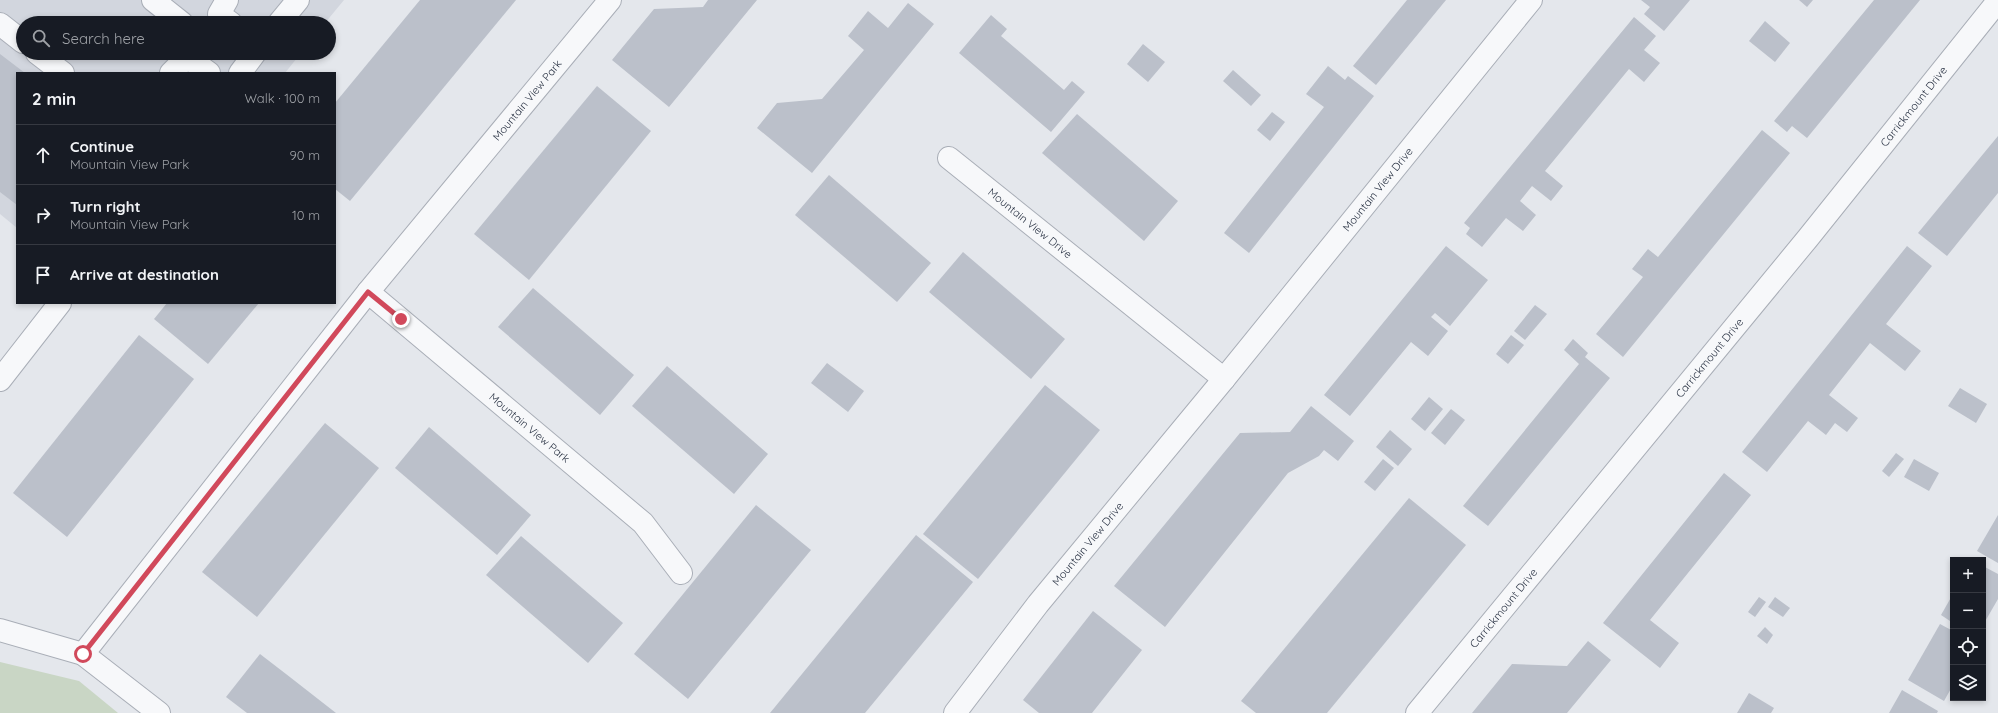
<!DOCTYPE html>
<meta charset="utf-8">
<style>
body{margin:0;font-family:Quicksand,sans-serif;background:#242831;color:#f1f3f6}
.controls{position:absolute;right:12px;bottom:12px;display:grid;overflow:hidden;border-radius:0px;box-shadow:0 2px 6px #0003}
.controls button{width:36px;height:36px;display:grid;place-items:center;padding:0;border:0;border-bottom:1px solid #363941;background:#171b24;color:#f1f3f6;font:20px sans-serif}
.stop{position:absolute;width:12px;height:12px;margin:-9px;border:3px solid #d1495b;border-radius:50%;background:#fff}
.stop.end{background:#d1495b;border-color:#fff;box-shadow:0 1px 4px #0008}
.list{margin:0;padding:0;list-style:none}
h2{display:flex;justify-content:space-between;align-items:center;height:52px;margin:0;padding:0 16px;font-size:17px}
h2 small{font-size:13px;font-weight:400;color:#9ea1a6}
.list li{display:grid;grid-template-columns:26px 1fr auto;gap:12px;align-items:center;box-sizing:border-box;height:60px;padding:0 16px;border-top:1px solid #363941}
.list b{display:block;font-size:15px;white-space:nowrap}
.list p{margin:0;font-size:13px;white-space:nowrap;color:#9ea1a6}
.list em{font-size:13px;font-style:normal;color:#9ea1a6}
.icon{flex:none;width:22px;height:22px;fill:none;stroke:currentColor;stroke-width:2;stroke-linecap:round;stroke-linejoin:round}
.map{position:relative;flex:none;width:1998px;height:713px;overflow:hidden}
.search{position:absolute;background:#171b24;box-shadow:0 2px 6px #0003;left:16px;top:16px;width:320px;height:44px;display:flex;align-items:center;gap:10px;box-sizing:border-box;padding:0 14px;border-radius:22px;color:#9ea1a6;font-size:15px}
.panel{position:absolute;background:#171b24;box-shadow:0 2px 6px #0003;left:16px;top:72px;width:320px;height:232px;border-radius:0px}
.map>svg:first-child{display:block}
.built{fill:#d2d6de}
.green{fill:#c9d6c5}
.building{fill:#bbc0ca}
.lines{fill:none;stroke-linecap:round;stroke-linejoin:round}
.minor-casing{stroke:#a9aeb7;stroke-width:24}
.minor{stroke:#f7f8fa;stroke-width:22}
.route{stroke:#d1495b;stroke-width:5}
.labels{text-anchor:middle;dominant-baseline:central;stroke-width:3;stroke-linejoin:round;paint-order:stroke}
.street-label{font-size:11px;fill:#2b3445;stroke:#f4f6f9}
</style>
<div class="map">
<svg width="1998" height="713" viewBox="0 0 1998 713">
<rect width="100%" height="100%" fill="#e4e7ec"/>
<polygon class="built" points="0,0 344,0 325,23 23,23 23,53 301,53 285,73 17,73 17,228 0,214"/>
<polygon class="green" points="0,662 79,681 118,713 0,713"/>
<g class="building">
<polygon points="420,0 516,0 350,201 335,189 335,103"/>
<polygon points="708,0 757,0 669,107 612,60 654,9 703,7"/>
<polygon points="1407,0 1446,0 1376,85 1353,66"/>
<polygon points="1641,0 1690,0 1664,31 1644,14 1650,7"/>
<polygon points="1799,0 1813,0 1807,7"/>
<polygon points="1874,0 1920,0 1807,138 1792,126 1787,132 1774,121"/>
<polygon points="908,3 934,24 812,173 757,128 777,103 822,99 864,50 848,36 868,11 888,28"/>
<polygon points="991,15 1007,29 1001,36 1064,90 1072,81 1085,92 1051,132 959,53"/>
<polygon points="1634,17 1656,36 1644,50 1660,63 1644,82 1629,69 1545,171 1563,186 1551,201 1532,186 1520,201 1536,215 1523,231 1506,218 1482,247 1466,234 1470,228 1464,223"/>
<polygon points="1765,21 1790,43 1775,62 1749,41"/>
<polygon points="1143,44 1165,62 1148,82 1127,64"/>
<polygon points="0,54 25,73 17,73 17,205 0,192"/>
<polygon points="1328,66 1345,80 1348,76 1374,96 1249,253 1224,233 1324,107 1306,94"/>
<polygon points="1233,70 1261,95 1251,106 1223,81"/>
<polygon points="597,86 651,131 529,280 474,234"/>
<polygon points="1272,112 1285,122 1270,141 1257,130"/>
<polygon points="1077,114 1178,201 1144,241 1042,153"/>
<polygon points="1762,130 1790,153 1623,357 1596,334 1643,277 1632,269 1648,249 1658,257"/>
<polygon points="1998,136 1998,193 1947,256 1918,233"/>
<polygon points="829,175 931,263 897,302 795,215"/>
<polygon points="1446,246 1488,280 1450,326 1435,313 1431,317 1448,331 1428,356 1411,342 1350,416 1324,395"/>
<polygon points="1907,246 1932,266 1886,324 1921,351 1905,371 1870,343 1829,395 1858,418 1847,432 1835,423 1826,435 1808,421 1767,472 1742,452"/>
<polygon points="963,252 1065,339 1031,379 929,292"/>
<polygon points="533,288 634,375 600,415 498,327"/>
<polygon points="167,303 259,303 208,364 154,319"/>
<polygon points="1535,305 1547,314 1525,340 1514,331"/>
<polygon points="139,335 194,379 67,537 13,493"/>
<polygon points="1511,335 1524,345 1508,364 1496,354"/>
<polygon points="1573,339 1588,353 1585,357 1610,378 1488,526 1463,506 1579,364 1564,350"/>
<polygon points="827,363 864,391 848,412 811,383"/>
<polygon points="667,366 768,454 734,494 632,406"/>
<polygon points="1045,385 1100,430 978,579 923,534"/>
<polygon points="1960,388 1987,404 1976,423 1948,406"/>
<polygon points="1429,397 1443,409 1425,431 1411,419"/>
<polygon points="1311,406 1354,441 1338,461 1324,450 1319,456 1288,473 1165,627 1114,586 1240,433 1290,432"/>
<polygon points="1451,409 1465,420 1445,445 1431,433"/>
<polygon points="325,423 379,468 257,617 202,572"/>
<polygon points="429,427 531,515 497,555 395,468"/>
<polygon points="1390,430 1412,449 1398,466 1376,447"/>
<polygon points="1896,453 1904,459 1889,477 1882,471"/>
<polygon points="1383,459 1394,468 1375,491 1364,482"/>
<polygon points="1914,459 1939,473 1929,491 1904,477"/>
<polygon points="1724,473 1751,495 1650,620 1679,643 1660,668 1603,623"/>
<polygon points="1409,498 1466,545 1327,713 1256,713 1241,701"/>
<polygon points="756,505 811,550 688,699 634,654"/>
<polygon points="1998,515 1998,563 1977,551"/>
<polygon points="916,535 973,582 931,633 865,713 770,713"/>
<polygon points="521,536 623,623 588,663 486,575"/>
<polygon points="1983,566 1998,574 1998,599 1983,625"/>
<polygon points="1953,594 1953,623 1941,615"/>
<polygon points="1759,597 1766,602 1755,617 1748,612"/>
<polygon points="1775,597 1790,608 1783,617 1768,607"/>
<polygon points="1093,611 1142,650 1092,713 1039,713 1023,700"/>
<polygon points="1940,624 1953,631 1953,685 1944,701 1908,680"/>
<polygon points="1765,627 1773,635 1767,644 1757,636"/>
<polygon points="1588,641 1611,660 1567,713 1472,713 1512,664 1567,666"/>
<polygon points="260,654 286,674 336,713 247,713 226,697"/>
<polygon points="1902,690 1938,711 1937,713 1889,713"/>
<polygon points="1749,693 1774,708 1771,713 1737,713"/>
</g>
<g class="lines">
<g class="minor-casing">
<g id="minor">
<polyline points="153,0 182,23"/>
<polyline points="227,0 219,14 231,23"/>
<polyline points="279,23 298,0"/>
<polyline points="0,24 23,42"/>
<polyline points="37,53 63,73"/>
<polyline points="171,73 187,57 209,73"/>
<polyline points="240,73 255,53"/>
<path id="s1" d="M949,158L1224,379"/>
<path id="s2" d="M368,292L643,523L681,573"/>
<polyline points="0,380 60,303"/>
<polyline points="0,630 83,654 159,713"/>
<path id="s3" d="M83,654L368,292L610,0"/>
<path id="s4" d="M955,713L1038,604L1224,379L1531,0"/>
<path id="s5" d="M1417,713L1808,238L1998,1"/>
</g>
</g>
<use href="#minor" class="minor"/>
</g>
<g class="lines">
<polyline class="route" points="83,654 368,292 401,319"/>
</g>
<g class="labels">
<g class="street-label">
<text stroke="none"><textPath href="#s3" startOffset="710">Mountain View Park</textPath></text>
<text stroke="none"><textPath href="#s5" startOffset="784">Carrickmount Drive</textPath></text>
<text stroke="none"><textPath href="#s4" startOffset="673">Mountain View Drive</textPath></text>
<text stroke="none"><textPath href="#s1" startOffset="104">Mountain View Drive</textPath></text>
<text stroke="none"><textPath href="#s5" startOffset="460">Carrickmount Drive</textPath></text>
<text stroke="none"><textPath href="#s2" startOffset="211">Mountain View Park</textPath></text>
<text stroke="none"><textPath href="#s4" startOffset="215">Mountain View Drive</textPath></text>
<text stroke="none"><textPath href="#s5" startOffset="136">Carrickmount Drive</textPath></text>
</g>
</g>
</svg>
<div class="controls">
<button>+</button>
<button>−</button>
<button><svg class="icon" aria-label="locate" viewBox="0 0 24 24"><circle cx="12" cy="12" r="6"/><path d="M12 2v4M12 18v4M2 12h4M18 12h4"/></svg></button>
<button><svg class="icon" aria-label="layers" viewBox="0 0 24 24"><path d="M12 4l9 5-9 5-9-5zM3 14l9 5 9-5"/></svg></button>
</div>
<div class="stop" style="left:83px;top:654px"></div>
<div class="stop end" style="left:401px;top:319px"></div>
<div class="search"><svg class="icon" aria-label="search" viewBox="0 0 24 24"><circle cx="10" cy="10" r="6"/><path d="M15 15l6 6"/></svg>Search here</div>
<section class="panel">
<h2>2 min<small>Walk · 100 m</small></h2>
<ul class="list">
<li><svg class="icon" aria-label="ahead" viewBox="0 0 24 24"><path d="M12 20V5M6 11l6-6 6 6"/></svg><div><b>Continue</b><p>Mountain View Park</p></div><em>90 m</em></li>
<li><svg class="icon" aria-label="right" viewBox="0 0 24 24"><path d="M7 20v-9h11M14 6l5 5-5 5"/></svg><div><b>Turn right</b><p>Mountain View Park</p></div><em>10 m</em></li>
<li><svg class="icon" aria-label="arrive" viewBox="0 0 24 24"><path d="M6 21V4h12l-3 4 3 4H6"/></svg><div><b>Arrive at destination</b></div></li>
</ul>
</section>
</div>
